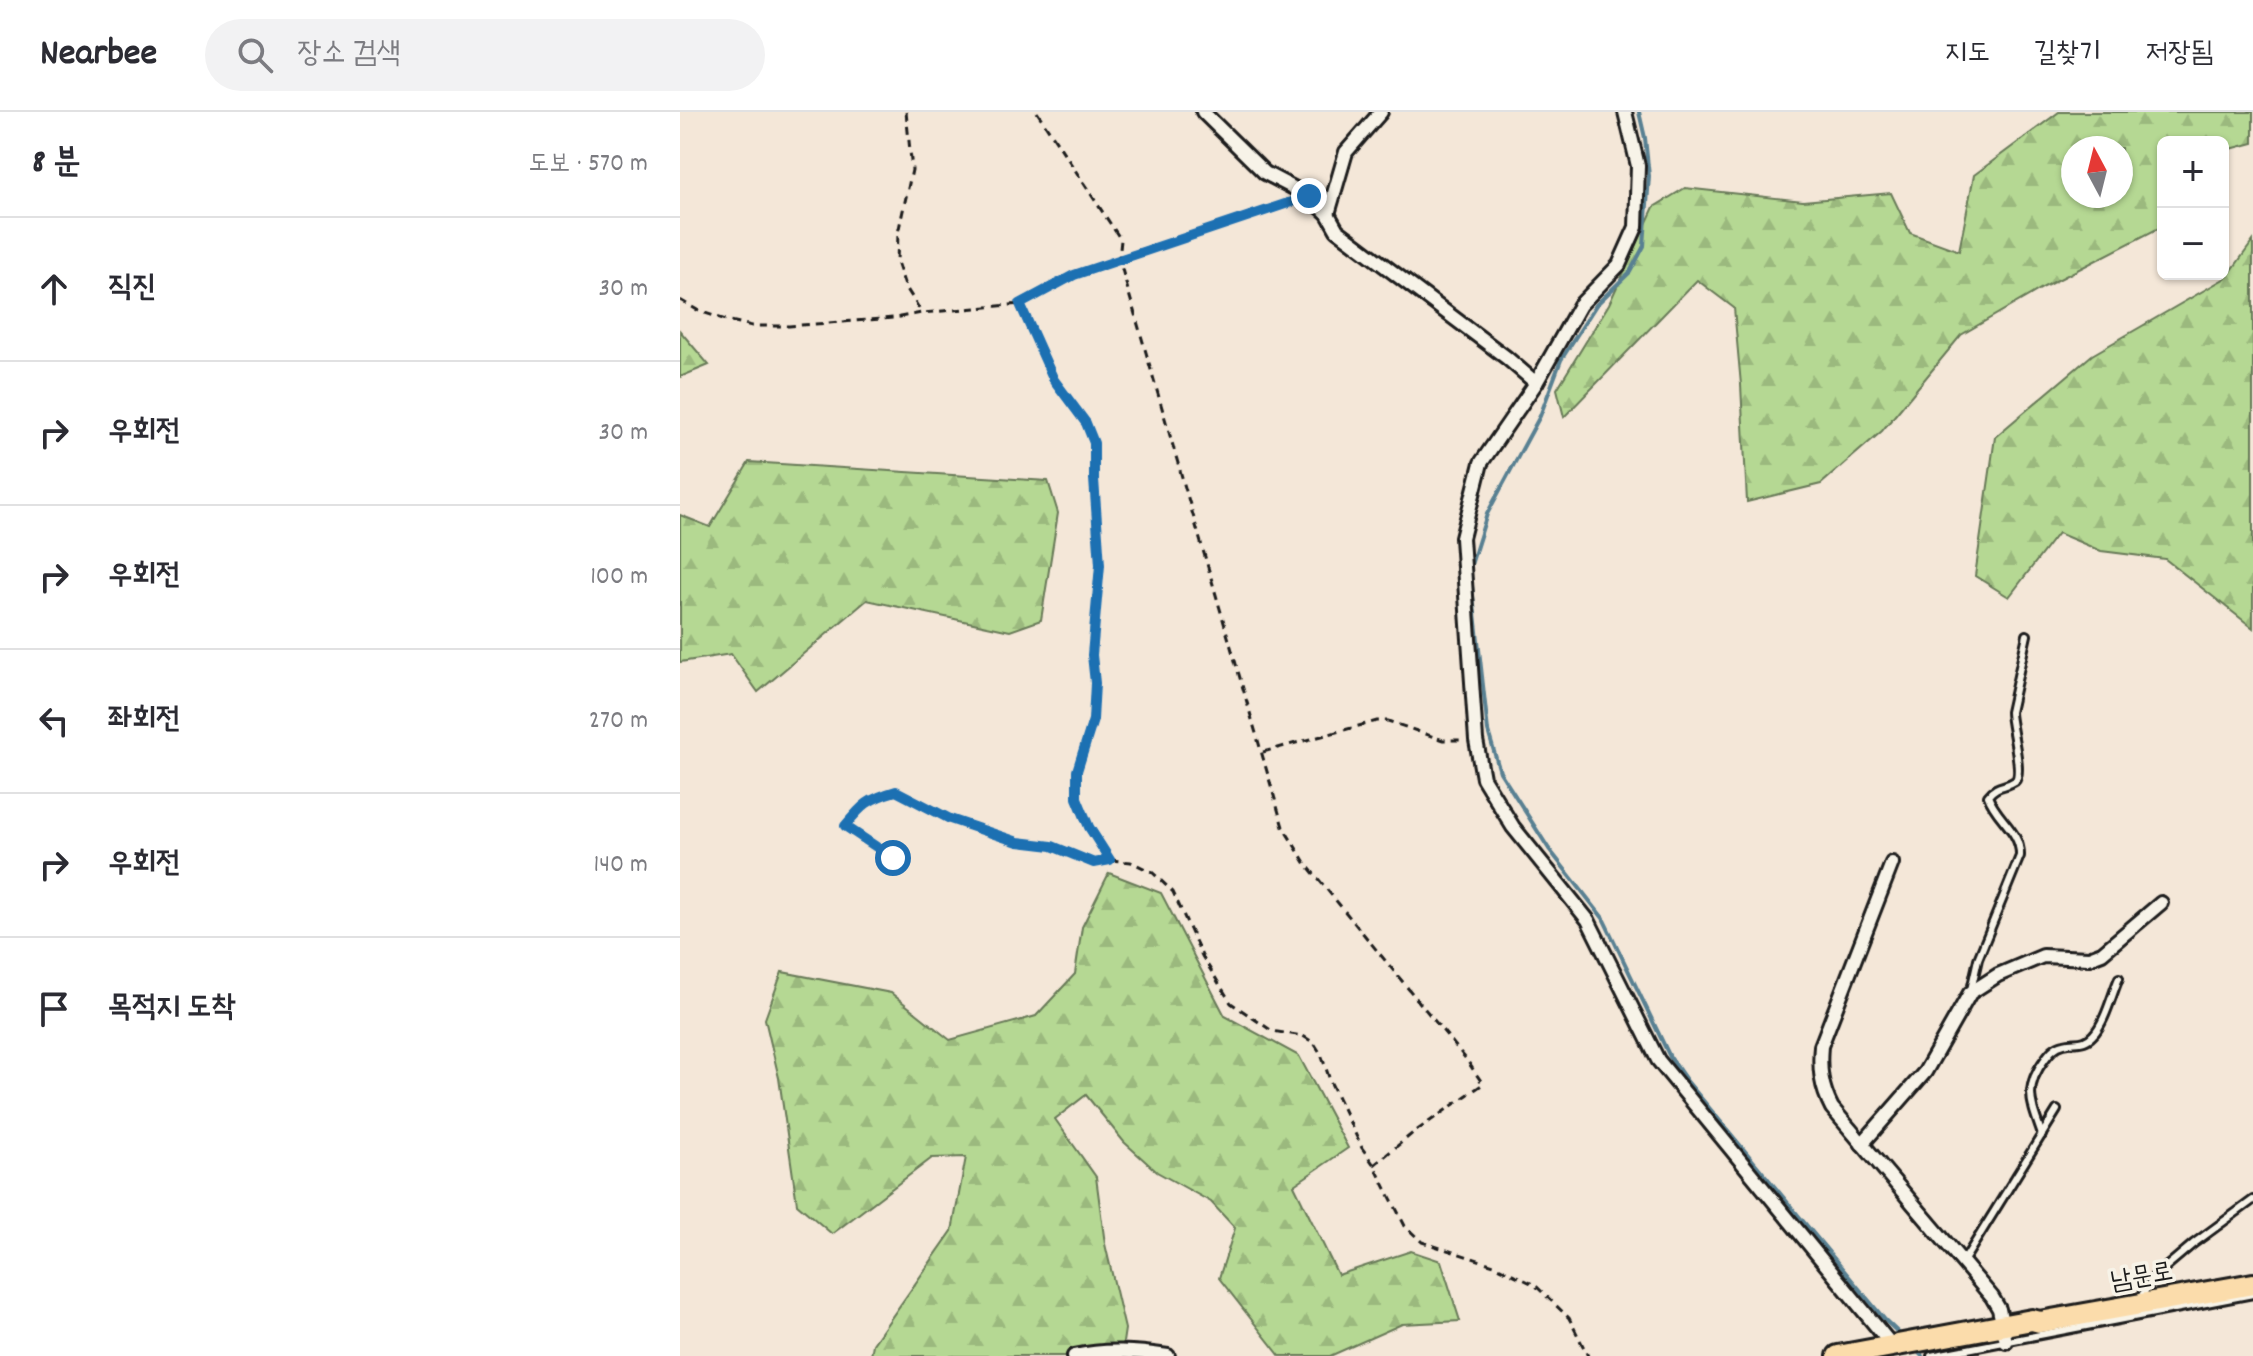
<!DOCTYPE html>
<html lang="ko">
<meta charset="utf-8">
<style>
body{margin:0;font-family:Dekko,"Poor Story",sans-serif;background:#f2f2f3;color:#2b2b33}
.controls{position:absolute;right:24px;top:24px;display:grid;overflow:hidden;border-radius:12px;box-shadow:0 2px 6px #0004}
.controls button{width:72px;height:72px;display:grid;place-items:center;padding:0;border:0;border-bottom:2px solid #e1e1e2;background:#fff;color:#2b2b33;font:40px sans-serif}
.compass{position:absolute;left:1381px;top:24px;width:72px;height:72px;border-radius:50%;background:#fff;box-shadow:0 2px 6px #0004;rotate:353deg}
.stop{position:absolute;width:24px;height:24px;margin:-18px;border:6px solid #1f6fb2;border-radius:50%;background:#fff}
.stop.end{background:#1f6fb2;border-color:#fff;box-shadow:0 2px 8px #0008}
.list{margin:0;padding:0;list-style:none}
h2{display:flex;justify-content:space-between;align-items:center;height:104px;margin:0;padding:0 32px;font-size:34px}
h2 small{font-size:26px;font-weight:400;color:#7c7c81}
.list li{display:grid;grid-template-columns:52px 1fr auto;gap:24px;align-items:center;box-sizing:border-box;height:144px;padding:0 32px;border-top:2px solid #e1e1e2}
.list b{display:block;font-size:30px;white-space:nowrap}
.list em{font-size:26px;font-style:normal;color:#7c7c81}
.icon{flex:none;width:44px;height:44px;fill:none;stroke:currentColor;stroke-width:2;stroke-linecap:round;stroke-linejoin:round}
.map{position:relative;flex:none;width:1573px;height:1244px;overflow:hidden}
header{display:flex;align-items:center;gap:48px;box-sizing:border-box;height:112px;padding:0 40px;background:#fff;border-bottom:2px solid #e1e1e2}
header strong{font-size:38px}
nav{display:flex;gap:44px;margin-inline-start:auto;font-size:28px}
.search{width:560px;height:72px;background:#f2f2f3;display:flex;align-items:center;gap:20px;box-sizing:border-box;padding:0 28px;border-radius:44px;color:#7c7c81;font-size:30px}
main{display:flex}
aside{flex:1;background:#fff}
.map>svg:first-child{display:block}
.forest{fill:url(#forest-firs);stroke:#687a58;stroke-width:2;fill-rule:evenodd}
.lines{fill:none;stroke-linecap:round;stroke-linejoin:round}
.stream{stroke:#598092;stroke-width:4}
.lane-casing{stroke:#1c1c1c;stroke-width:12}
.street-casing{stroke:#1c1c1c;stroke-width:18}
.primary-casing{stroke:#1c1c1c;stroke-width:26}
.path{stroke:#1c1c1c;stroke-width:3;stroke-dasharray:8 6;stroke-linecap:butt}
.lane{stroke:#f7f3e8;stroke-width:6}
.street{stroke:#f7f3e8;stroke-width:12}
.primary{stroke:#fbdcab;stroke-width:20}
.route{stroke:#1f6fb2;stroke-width:10}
.labels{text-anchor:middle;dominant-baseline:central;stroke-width:7;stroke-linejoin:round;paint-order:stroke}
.street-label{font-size:26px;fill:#1c1c1c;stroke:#f7f3e8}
</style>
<header>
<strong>Nearbee</strong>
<div class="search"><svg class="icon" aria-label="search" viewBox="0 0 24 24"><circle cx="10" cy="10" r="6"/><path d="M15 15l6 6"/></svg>장소 검색</div>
<nav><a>지도</a><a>길찾기</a><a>저장됨</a></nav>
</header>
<main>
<aside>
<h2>8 분<small>도보 · 570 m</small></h2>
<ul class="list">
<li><svg class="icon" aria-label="ahead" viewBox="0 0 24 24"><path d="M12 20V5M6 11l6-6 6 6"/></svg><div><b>직진</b></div><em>30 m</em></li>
<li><svg class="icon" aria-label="right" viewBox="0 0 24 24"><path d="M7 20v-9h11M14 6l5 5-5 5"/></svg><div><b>우회전</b></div><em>30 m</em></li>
<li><svg class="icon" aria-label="right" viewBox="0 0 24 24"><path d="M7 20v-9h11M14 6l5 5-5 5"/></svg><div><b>우회전</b></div><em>100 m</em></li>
<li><svg class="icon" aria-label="left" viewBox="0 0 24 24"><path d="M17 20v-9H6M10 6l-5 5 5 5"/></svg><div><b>좌회전</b></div><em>270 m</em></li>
<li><svg class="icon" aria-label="right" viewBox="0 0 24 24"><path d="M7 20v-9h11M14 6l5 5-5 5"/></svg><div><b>우회전</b></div><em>140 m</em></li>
<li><svg class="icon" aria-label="arrive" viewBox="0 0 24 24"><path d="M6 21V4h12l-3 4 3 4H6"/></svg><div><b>목적지 도착</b></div></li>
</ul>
</aside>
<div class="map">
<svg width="1573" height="1244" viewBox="0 0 1573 1244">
<defs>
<pattern id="forest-firs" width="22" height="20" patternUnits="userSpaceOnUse" patternTransform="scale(2)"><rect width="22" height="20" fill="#b5d893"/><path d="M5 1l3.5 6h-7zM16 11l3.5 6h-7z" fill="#9bb97e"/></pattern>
</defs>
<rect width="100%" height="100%" fill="#f4e7d8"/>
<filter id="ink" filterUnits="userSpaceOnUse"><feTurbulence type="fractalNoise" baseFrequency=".0125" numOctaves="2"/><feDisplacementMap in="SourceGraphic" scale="16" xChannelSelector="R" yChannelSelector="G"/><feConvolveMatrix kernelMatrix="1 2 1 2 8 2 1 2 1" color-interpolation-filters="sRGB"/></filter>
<g filter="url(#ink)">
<g class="forest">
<path d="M1379,0H1573V31L1543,39V30H1483V114L1364,175L1281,223L1202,319L1141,372L1067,390L1061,273L1054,196L1017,168L884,305L877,277L929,192L974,95L1005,76L1123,89L1211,81L1230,121L1279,139L1294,63ZM1393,36H1441V84H1393Z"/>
<polygon points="1573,129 1573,516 1485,447 1421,439 1378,421 1329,485 1295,464 1315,325 1412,243 1547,165"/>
<polygon points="0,219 29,253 0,265"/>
<polygon points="69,350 368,369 378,401 361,508 330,519 187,488 78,580 51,542 0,550 0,403 30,415"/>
<polygon points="429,761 481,781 545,904 619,944 668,1036 614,1073 658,1163 731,1139 761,1149 780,1209 722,1212 650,1244 600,1244 539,1166 555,1116 531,1090 477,1060 444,1030 406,983 375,1007 416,1065 425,1132 445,1217 441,1244 191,1244 193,1232 272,1119 286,1045 252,1046 152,1122 117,1092 99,966 85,907 102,860 211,881 270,928 356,904 395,862 402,815"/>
</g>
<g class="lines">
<g class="stream">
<polyline points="959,0 965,26 969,64 964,134 950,160 916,193 881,248 860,304 807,402 790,456 808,619 820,660 869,737 923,806 990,945 1006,968 1205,1208 1223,1225"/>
<polyline points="1235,1237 1242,1244"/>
</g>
<g class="lane-casing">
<g id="lane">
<path d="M1291,878L1298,847L1340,744C1341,719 1316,707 1308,684C1317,672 1325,676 1335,669C1344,661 1330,614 1330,600L1347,523"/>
<path d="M1362,1023C1351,991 1343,976 1365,947C1370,940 1375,934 1384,932C1396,929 1404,933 1413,923C1425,911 1432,882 1439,866"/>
<polyline points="1283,1150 1377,998"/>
<polyline points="1459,1188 1474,1165 1513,1132 1573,1088"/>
<polyline points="1251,1244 1573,1182"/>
</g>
</g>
<g class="street-casing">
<g id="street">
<polyline points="523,0 585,61 629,84 648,102 657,118 827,246 856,271 801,351 782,426 796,628 803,666 833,715 908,808 978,948 1214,1236"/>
<polyline points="648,102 666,40 701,0"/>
<polyline points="856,271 900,193 939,153 956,115 958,54 945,0"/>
<path d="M1212,751L1141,934C1139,957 1141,975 1152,996L1312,1185L1319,1197L1326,1230"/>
<polyline points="1182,1032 1245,960 1290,881 1318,863 1363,844 1409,846 1422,841 1481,791"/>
<path d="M394,1244C426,1237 456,1239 488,1244"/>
</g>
</g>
<g class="primary-casing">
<polyline id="primary" points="1158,1244 1352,1208 1360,1210 1573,1172"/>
</g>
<g class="path">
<polyline points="226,0 232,58 218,121 217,150 225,174 242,201"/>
<polyline points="357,0 441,128 439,147 603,715 626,752 786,947 803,972 733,1021 694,1053"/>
<polyline points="0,188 19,199 46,208 72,214 109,214 214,206 242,201 340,192 394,163 610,90"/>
<polyline points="340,192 374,268 406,311 414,331 414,367 420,453 412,543 415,571 413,608 397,659 397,686 409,715 430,748"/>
<polyline points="583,640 697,609 708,609 763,628 784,628"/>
<path d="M213,746L165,714C183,692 188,687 216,679L270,707L338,730L372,734L414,751L430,748L451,750L472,760L493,780L522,844L551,891L592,919L623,924L634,931L641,942L651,971L682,1036L694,1053L725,1114L742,1130L814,1153L855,1173L889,1206L908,1244"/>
</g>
<use href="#lane" class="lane"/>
<use href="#street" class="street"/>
<use href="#primary" class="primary"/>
</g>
</g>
<g class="lines" filter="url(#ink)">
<path class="route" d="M213,746L165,714C183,692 188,687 216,679L270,707L338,730L372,734L414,751L430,748L409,715L397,686V659L413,608L415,571L412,543L420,453L414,367V331L406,311L374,268L340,192L394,163L629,84"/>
</g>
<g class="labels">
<g class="street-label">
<text transform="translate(1462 1166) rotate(-10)">남문로</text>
</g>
</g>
</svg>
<div class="controls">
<button>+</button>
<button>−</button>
</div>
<svg class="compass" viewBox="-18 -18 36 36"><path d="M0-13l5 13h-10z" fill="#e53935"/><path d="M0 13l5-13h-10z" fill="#7c7c81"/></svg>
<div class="stop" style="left:213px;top:746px"></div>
<div class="stop end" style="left:629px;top:84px"></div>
</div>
</main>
